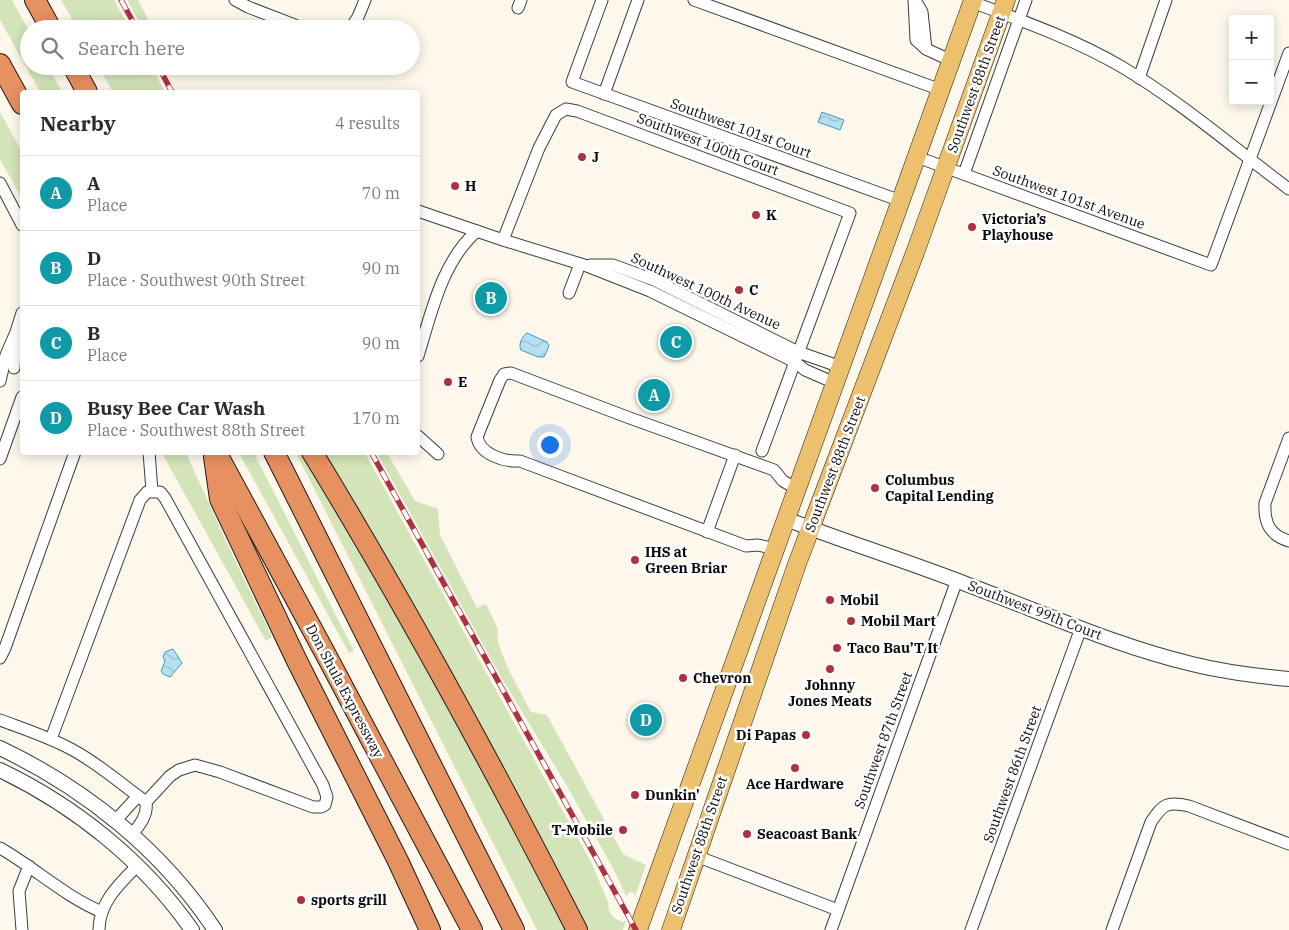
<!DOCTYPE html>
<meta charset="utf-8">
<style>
body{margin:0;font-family:"IBM Plex Serif",serif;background:#f7f7f7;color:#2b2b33}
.controls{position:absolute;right:15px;top:15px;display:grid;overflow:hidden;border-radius:5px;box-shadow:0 2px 12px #0003}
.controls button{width:45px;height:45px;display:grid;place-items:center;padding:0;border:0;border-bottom:1px solid #e1e1e2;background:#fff;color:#2b2b33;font:25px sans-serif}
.you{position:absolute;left:549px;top:444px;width:18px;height:18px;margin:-12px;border:4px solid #fff;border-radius:50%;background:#1a73e8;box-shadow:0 0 0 8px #1a73e833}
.badge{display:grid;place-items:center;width:32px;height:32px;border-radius:50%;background:#ae3143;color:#fff;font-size:16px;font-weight:700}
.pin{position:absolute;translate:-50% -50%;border:2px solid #fff;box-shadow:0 1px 5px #0006}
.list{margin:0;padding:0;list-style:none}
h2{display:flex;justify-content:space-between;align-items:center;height:65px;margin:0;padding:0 20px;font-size:21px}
h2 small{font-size:16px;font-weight:400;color:#7c7c81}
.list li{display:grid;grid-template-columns:32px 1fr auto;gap:15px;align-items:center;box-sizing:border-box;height:75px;padding:0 20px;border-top:1px solid #e1e1e2}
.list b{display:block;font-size:19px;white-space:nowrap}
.list p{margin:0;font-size:16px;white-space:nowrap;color:#7c7c81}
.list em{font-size:16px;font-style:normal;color:#7c7c81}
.icon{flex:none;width:28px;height:28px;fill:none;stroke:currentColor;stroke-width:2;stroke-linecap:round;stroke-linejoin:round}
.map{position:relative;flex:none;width:1289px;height:930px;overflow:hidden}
.search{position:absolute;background:#fff;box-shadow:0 2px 12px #0003;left:20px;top:20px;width:400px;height:55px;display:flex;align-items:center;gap:12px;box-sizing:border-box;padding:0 18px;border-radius:28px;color:#7c7c81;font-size:19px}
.panel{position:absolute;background:#fff;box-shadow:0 2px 12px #0003;left:20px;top:90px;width:400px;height:365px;border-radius:5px}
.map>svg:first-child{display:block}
.grass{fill:#d3e4b8}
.water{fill:url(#water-waves);stroke:#429ac0}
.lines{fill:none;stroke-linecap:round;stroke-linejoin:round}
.minor-casing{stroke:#3e3e3e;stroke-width:13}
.tertiary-casing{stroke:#3e3e3e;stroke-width:16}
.primary-casing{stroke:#1c1c1c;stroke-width:19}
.motorway-casing{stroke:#1c1c1c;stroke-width:22}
.minor{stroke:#fff;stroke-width:11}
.tertiary{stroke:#fff;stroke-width:14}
.primary{stroke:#ecc06d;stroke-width:18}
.motorway{stroke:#e79060;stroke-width:20}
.rail-casing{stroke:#ae3143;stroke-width:5.5}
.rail{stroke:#fff;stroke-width:4;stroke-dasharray:11;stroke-linecap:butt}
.poi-dot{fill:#ae3143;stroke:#fff;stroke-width:2}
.labels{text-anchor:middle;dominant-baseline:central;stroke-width:5;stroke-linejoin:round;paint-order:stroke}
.street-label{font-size:14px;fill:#0b0b0b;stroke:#fff}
.poi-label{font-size:14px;font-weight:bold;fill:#0b0b0b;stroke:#fff;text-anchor:start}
</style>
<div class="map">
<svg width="1289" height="930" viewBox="0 0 1289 930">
<defs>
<pattern id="water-waves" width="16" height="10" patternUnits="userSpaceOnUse" patternTransform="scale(1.25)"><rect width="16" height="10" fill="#b5e0f0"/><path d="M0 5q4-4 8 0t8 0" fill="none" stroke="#9abfcc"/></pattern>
</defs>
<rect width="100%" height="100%" fill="#fdf8eb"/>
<g class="grass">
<polygon points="0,0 12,0 29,31 29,66 48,66 62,92 40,92 0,20"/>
<polygon points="61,0 114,0 130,29 78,29"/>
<polygon points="127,0 138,0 153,29 143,29"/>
<polygon points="98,66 151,66 165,92 113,92"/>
<polygon points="0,112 22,152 22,199 0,159"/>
<polygon points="162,453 186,453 232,554 272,637 266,641"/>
<polygon points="239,453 254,453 354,651 349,653"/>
<polygon points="296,453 307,453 572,930 537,930"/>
<polygon points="320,453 365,453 592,864 608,902 609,911 614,918 622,922 626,921 623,930 588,930 563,882"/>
<path d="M377,453H387L415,501L438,509L440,535L477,608L486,604L498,629C492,644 523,696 531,712L547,715L623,854L646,865L635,896L633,892H630L626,896L614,870L567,786L501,677Z"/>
</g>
<g class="water">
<polygon points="822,112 844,120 840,130 818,122"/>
<path d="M527,333L547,342L549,346L544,357H538L521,350C518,345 522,336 527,333Z"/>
<polygon points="173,649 182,663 170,677 163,674 161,671 165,661 163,657 165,652"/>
</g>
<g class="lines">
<g class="minor-casing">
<g id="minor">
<polyline points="235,0 248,7 305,29"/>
<polyline points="602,0 572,82 901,201"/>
<polyline points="694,0 941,90"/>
<polyline points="914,0 916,40 926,49 922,12 915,0"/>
<path d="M972,2C1023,21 1076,40 1122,67C1181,102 1234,148 1289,189"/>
<polyline points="518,8 521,0"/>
<polyline points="350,29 358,17 365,0"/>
<polyline points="926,49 952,61"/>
<polyline points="1139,78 1166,0"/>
<polyline points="604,94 638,0"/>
<polyline points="917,157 1211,265 1289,53"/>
<polyline points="964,174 1026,0"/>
<polyline points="0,183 22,225"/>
<polyline points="418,211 503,240 584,265 650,291 795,362 805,370 835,383"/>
<polyline points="503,240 539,148 556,115 566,109 577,111 850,213 762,451"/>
<polyline points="590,265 613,265 654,280 798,352 841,367"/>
<polyline points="569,293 580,264"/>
<path d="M418,356C431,314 442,261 477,231"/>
<polyline points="14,368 16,336"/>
<polyline points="0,381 6,355 16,332 22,313"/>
<polyline points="418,436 438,454"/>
<path d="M1289,438L1265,503C1264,522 1269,535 1289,541"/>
<polyline points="149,452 152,491"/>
<polyline points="0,459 22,397"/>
<polyline points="707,532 735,455"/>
<path d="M776,549L758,545L746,546L520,461C505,462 480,455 477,437L500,380L504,374L511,373L627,417L774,470L783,481L797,489"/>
<polyline points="0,658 5,648 75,452"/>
<path d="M0,720C24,729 49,737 71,749C98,763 121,784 146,802C148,815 140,825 132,834"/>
<polyline points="51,739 140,500 147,492 160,492 165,498 323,785 327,797 325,805 321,807 313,807 220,772 195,765 179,770 170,776 146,802"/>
<polyline points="116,820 138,796"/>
<path d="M0,848C35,868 64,896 102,912"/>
<polyline points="696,856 838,910"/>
<polyline points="22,930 19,891 29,866"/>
<path d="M99,930C99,903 119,884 137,866"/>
<polyline points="831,930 957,580"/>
<polyline points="971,930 1081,628"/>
<path d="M1112,930L1151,822C1163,804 1167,801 1189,806L1289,844"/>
</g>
</g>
<g class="tertiary-casing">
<g id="tertiary">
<path d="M786,519C848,543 910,562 971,586C1044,613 1116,646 1192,664C1224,672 1256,676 1289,679"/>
<path d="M0,748C86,789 162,850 215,930"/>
<path d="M0,770C75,806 144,861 192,930"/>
</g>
</g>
<g class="primary-casing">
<g id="primary">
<polyline points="638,930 973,0"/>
<polyline points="671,930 797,564 916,250 1006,0"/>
</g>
</g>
<g class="motorway-casing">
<g id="motorway">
<polyline points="35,0 51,29"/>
<polyline points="0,64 22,104"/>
<polyline points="73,66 87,92"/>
<polyline points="216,452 325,653 472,930"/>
<polyline points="274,452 514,930"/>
<path d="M312,452C407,608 494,768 577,930"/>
<polyline points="214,457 220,499 297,661 398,861 430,930"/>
</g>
</g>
<use href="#minor" class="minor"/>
<use href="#tertiary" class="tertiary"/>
<use href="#primary" class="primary"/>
<use href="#motorway" class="motorway"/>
<g class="rail-casing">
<g id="rail">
<polyline points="121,0 137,29"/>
<polyline points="158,66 172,92"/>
<polyline points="371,452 636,930"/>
</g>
</g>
<use href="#rail" class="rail"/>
</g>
<g class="poi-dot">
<circle cx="582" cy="157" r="5"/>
<circle cx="455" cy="186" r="5"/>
<circle cx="756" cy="215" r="5"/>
<circle cx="972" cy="227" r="5"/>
<circle cx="739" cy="290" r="5"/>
<circle cx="448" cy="382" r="5"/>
<circle cx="875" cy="488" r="5"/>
<circle cx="635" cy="560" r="5"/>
<circle cx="830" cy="600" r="5"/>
<circle cx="851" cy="621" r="5"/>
<circle cx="837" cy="648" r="5"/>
<circle cx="830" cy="669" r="5"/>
<circle cx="683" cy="678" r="5"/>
<circle cx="806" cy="735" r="5"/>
<circle cx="795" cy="768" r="5"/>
<circle cx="635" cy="795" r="5"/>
<circle cx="623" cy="830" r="5"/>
<circle cx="747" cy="834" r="5"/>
<circle cx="301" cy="900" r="5"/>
</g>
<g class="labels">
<g class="street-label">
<text transform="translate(976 84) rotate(-70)">Southwest 88th Street</text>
<text transform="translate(741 128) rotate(20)">Southwest 101st Court</text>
<text transform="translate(708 144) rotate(21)">Southwest 100th Court</text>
<text transform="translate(1069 197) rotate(20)">Southwest 101st Avenue</text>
<text transform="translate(706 291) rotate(25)">Southwest 100th Avenue</text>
<text transform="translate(835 464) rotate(-69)">Southwest 88th Street</text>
<text transform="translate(1035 610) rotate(21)">Southwest 99th Court</text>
<text transform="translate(345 691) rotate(62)">Don Shula Expressway</text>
<text transform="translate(883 740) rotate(-70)">Southwest 87th Street</text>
<text transform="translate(1012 774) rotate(-70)">Southwest 86th Street</text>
<text transform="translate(699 845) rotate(-71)">Southwest 88th Street</text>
</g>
<g class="poi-label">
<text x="592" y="157">J</text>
<text x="465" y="186">H</text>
<text x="766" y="215">K</text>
<text x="982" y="219">Victoria’s<tspan x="982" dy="16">Playhouse</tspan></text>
<text x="749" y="290">C</text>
<text x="458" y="382">E</text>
<text x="885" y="480">Columbus<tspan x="885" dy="16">Capital Lending</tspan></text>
<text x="645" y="552">IHS at<tspan x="645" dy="16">Green Briar</tspan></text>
<text x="840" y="600">Mobil</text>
<text x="861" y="621">Mobil Mart</text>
<text x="847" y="648">Taco Bau’T It</text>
<text x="693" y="678">Chevron</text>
<text x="830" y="685" text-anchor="middle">Johnny<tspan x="830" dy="16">Jones Meats</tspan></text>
<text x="796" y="735" text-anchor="end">Di Papas</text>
<text x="795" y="784" text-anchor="middle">Ace Hardware</text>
<text x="645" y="795">Dunkin'</text>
<text x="613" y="830" text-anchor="end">T-Mobile</text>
<text x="757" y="834">Seacoast Bank</text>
<text x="311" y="900">sports grill</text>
</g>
</g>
</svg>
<div class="controls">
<button>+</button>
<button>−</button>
</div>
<div class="you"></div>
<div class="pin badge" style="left:654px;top:395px;background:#0f9aa8">A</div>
<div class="pin badge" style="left:491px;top:298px;background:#0f9aa8">B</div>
<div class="pin badge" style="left:676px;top:342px;background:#0f9aa8">C</div>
<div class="pin badge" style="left:646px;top:720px;background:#0f9aa8">D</div>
<div class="search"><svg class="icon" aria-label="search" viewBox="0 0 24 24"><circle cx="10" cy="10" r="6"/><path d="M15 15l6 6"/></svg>Search here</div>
<section class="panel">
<h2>Nearby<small>4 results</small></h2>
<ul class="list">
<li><span class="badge" style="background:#0f9aa8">A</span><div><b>A</b><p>Place</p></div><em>70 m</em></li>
<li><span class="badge" style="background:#0f9aa8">B</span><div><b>D</b><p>Place · Southwest 90th Street</p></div><em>90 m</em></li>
<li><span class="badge" style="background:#0f9aa8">C</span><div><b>B</b><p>Place</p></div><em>90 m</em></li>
<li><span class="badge" style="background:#0f9aa8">D</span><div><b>Busy Bee Car Wash</b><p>Place · Southwest 88th Street</p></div><em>170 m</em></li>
</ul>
</section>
</div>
